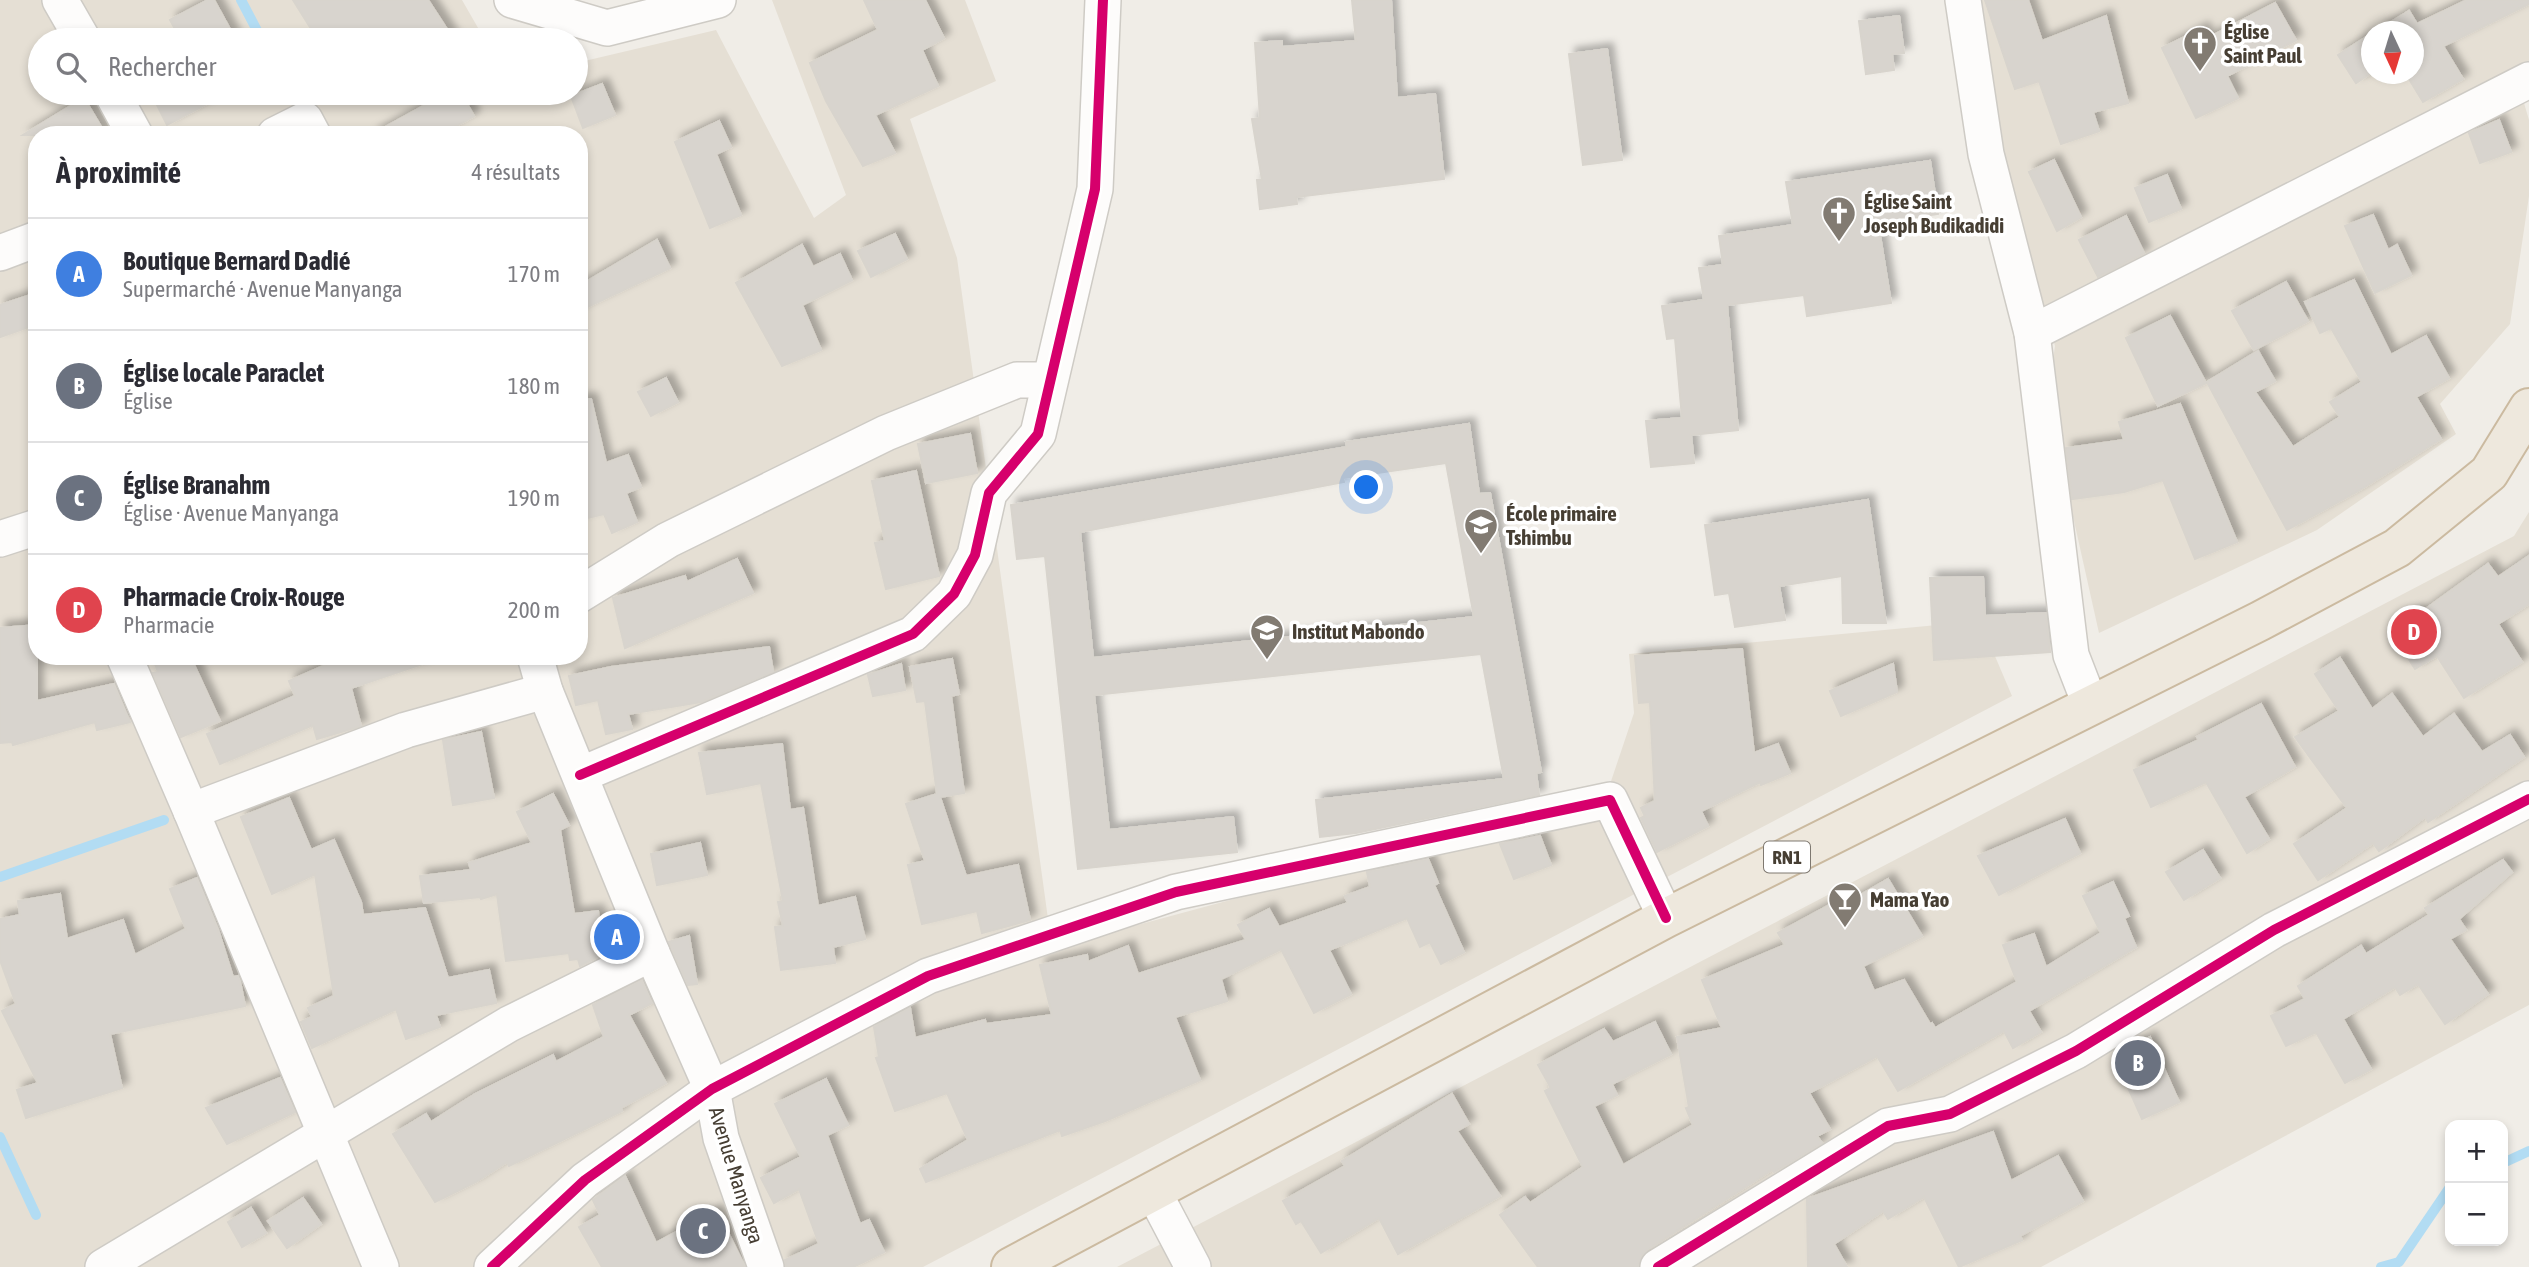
<!DOCTYPE html>
<html lang="fr">
<meta charset="utf-8">
<style>
body{margin:0;font-family:"Asap Condensed",sans-serif;background:#f7f7f7;color:#2b2b33}
.controls{position:absolute;right:21px;bottom:21px;display:grid;overflow:hidden;border-radius:14px;box-shadow:0 4px 10px #0003}
.controls button{width:63px;height:63px;display:grid;place-items:center;padding:0;border:0;border-bottom:2px solid #e1e1e2;background:#fff;color:#2b2b33;font:35px sans-serif}
.compass{position:absolute;left:2361px;top:21px;width:63px;height:63px;border-radius:50%;background:#fff;box-shadow:0 4px 10px #0003;rotate:176deg}
.you{position:absolute;left:1367px;top:488px;width:24px;height:24px;margin:-18px;border:5px solid #fff;border-radius:50%;background:#1a73e8;box-shadow:0 0 0 10px #1a73e833}
.badge{display:grid;place-items:center;width:46px;height:46px;border-radius:50%;background:#111827;color:#fff;font-size:23px;font-weight:700}
.pin{position:absolute;translate:-50% -50%;border:4px solid #fff;box-shadow:0 2px 7px #0006}
.list{margin:0;padding:0;list-style:none}
h2{display:flex;justify-content:space-between;align-items:center;height:91px;margin:0;padding:0 28px;font-size:30px}
h2 small{font-size:23px;font-weight:400;color:#7c7c81}
.list li{display:grid;grid-template-columns:46px 1fr auto;gap:21px;align-items:center;box-sizing:border-box;height:112px;padding:0 28px;border-top:2px solid #e1e1e2}
.list b{display:block;font-size:26px;white-space:nowrap}
.list p{margin:0;font-size:23px;white-space:nowrap;color:#7c7c81}
.list em{font-size:23px;font-style:normal;color:#7c7c81}
.icon{flex:none;width:38px;height:38px;fill:none;stroke:currentColor;stroke-width:2;stroke-linecap:round;stroke-linejoin:round}
.map{position:relative;flex:none;width:2529px;height:1267px;overflow:hidden}
.search{position:absolute;background:#fff;box-shadow:0 4px 10px #0003;left:28px;top:28px;width:560px;height:77px;display:flex;align-items:center;gap:18px;box-sizing:border-box;padding:0 24px;border-radius:38px;color:#7c7c81;font-size:26px}
.panel{position:absolute;background:#fff;box-shadow:0 4px 10px #0003;left:28px;top:126px;width:560px;height:539px;border-radius:28px}
.map>svg:first-child{display:block}
.residential{fill:#e5dfd4;fill-rule:evenodd}
.lines{fill:none;stroke-linecap:round;stroke-linejoin:round}
.stream{stroke:#b2dcf3;stroke-width:10}
.building{fill:#d8d4ce;stroke:#d8d4cd;stroke-width:2;fill-rule:evenodd;filter:url(#shadow)}
.minor-casing{stroke:#cecbc5;stroke-width:38}
.trunk-casing{stroke:#cbbaa0;stroke-width:42}
.minor{stroke:#fdfcfb;stroke-width:35}
.trunk{stroke:#eee8dd;stroke-width:38}
.cycleway-casing{stroke:#fff;stroke-width:15}
.cycleway{stroke:#d6006c;stroke-width:10}
.labels{text-anchor:middle;dominant-baseline:central;stroke-width:7;stroke-linejoin:round;paint-order:stroke}
.shield{fill:#fff;stroke:#7e7870;stroke-width:2}
.shield-label{font-size:19px;font-weight:bold;fill:#463e33}
.poi-label{font-size:21px;font-weight:bold;fill:#463e33;stroke:#fff;text-anchor:start}
.street-label{font-size:21px;fill:#463e33;stroke:#fff}
</style>
<div class="map">
<svg width="2529" height="1267" viewBox="0 0 2529 1267">
<defs>
<filter id="shadow"><feDropShadow dx="6" dy="-6" stdDeviation="3.5" flood-color="#0004"/></filter>
</defs>
<rect width="100%" height="100%" fill="#f0ede7"/>
<g class="residential">
<path d="M0,0H462L485,40H40V93H576V63L716,30L814,218L846,195L772,0H965L996,81L910,119L957,258L1052,948L1605,799L1634,713L1629,654L1980,621L2012,696L923,1267H0ZM37,135H579V656H37Z"/>
<path d="M1959,0H2529V61L2514,69L2529,120V196L2510,324L2440,404L2456,434L2317,530L2099,633L2047,400L2055,346ZM2372,32H2414V74H2372Z"/>
<polygon points="2529,512 2529,1005 2041,1267 1117,1267 2514,536"/>
</g>
<g class="lines">
<g class="stream">
<polyline points="241,0 262,40"/>
<polyline points="0,877 164,820"/>
<polyline points="0,1137 36,1215"/>
<polyline points="2503,1163 2529,1151"/>
<polyline points="2381,1267 2399,1262 2450,1187"/>
</g>
</g>
<g class="building">
<polygon points="208,0 214,0 236,40 181,40 170,20"/>
<polygon points="293,0 428,0 454,40 318,40"/>
<polygon points="864,0 925,0 944,38 922,50 938,86 875,115 895,153 863,166 826,101 810,63 878,30"/>
<polygon points="1352,0 1391,0 1397,98 1435,94 1444,179 1296,197 1297,204 1260,209 1257,180 1262,180 1252,119 1260,118 1255,43 1282,41 1282,47 1356,41"/>
<polygon points="1985,0 2028,0 2042,41 2106,16 2128,103 2093,112 2099,131 2061,144 2039,81 2015,89"/>
<polygon points="2467,0 2529,0 2529,4 2443,46 2463,79 2423,102 2406,74 2413,74 2413,32 2375,32 2409,11 2417,24"/>
<polygon points="2275,3 2296,40 2227,76 2238,98 2196,118 2162,48 2203,28 2208,38"/>
<polygon points="1899,16 1904,53 1892,54 1894,70 1866,74 1859,21"/>
<polygon points="2371,34 2371,73 2356,83 2338,55"/>
<polygon points="1607,49 1622,160 1583,165 1569,54"/>
<polygon points="602,84 615,115 583,128 571,96"/>
<polygon points="171,93 227,93 167,125 155,101"/>
<polygon points="447,93 461,93 474,116 440,135 371,135"/>
<polygon points="84,98 106,135 23,135"/>
<polygon points="2499,120 2511,152 2480,163 2469,133"/>
<polygon points="719,121 731,147 716,154 741,215 710,228 675,142"/>
<polygon points="2054,160 2081,217 2057,231 2029,172"/>
<polygon points="1930,161 1938,214 1878,223 1891,303 1807,316 1804,295 1727,305 1738,430 1691,435 1694,463 1651,467 1646,421 1682,418 1675,338 1667,339 1662,306 1704,300 1699,268 1723,265 1719,236 1793,225 1786,182"/>
<polygon points="2167,175 2181,209 2149,222 2135,188"/>
<polygon points="2373,215 2388,250 2397,245 2411,275 2375,293 2345,226"/>
<polygon points="2126,216 2144,253 2098,277 2079,240"/>
<polygon points="895,234 907,259 871,277 858,251"/>
<polygon points="657,240 670,268 579,311 579,286"/>
<polygon points="802,245 813,267 840,254 852,280 802,305 821,350 782,366 736,283"/>
<polygon points="2354,280 2391,355 2426,336 2449,378 2416,397 2441,439 2360,490 2287,530 2207,382 2258,351 2275,381 2255,392 2293,447 2340,417 2330,402 2362,382 2331,328 2320,333 2305,302"/>
<polygon points="2286,282 2308,321 2254,350 2232,311"/>
<polygon points="37,293 37,324 0,337 0,305"/>
<polygon points="2170,316 2206,383 2158,406 2126,338"/>
<polygon points="666,378 678,402 651,416 638,392"/>
<polygon points="591,399 606,463 628,455 641,487 626,493 637,522 612,533 604,514 579,520 579,400"/>
<polygon points="2180,404 2237,542 2195,559 2163,480 2124,492 2072,499 2066,448 2124,440 2119,422"/>
<path d="M1469,424L1479,494L1490,493L1541,772L1536,773L1539,795L1356,833L1320,837L1316,800L1504,779L1481,654L1094,695L1109,830L1233,817L1237,852L1078,869L1045,556L1017,559L1011,505L1347,447L1346,442ZM1446,463L1474,617L1093,658L1080,532L1344,482L1343,478Z"/>
<polygon points="970,434 977,473 926,483 918,444"/>
<polygon points="916,471 939,576 886,589 875,543 885,541 872,481"/>
<polygon points="1868,500 1886,623 1843,623 1842,576 1779,586 1785,620 1735,627 1729,593 1715,595 1705,525"/>
<polygon points="2529,556 2529,604 2498,624 2522,662 2464,698 2437,656 2415,669 2389,628 2418,610 2420,613 2488,564 2498,577"/>
<polygon points="737,559 753,593 625,648 613,598 685,576 687,582"/>
<polygon points="1983,577 1985,616 2046,613 2050,652 1934,660 1930,578"/>
<polygon points="37,625 37,701 114,684 130,722 97,730 95,722 13,745 12,742 0,743 0,628"/>
<polygon points="769,647 773,672 701,702 628,714 632,729 606,734 598,700 576,705 569,676 611,667"/>
<polygon points="1742,649 1754,753 1778,744 1790,773 1761,785 1760,782 1701,811 1708,826 1657,852 1641,818 1645,816 1641,808 1655,801 1650,702 1639,703 1635,656"/>
<polygon points="152,656 190,656 220,721 181,737 153,673 158,672"/>
<polygon points="346,656 430,656 431,661 351,688 361,726 317,739 313,725 220,764 207,734 295,696 289,681"/>
<polygon points="2340,658 2372,709 2392,694 2423,737 2454,714 2482,752 2510,735 2524,757 2428,822 2425,817 2379,851 2373,843 2318,880 2294,844 2347,808 2295,737 2339,711 2315,674"/>
<polygon points="952,659 959,694 951,696 964,793 940,797 966,876 1018,865 1030,920 982,933 977,911 922,924 908,865 925,861 906,804 937,794 925,701 917,702 910,667"/>
<polygon points="901,664 905,690 873,696 868,675"/>
<polygon points="1893,664 1897,692 1841,716 1830,691"/>
<polygon points="2261,704 2295,767 2244,797 2269,839 2247,853 2206,782 2151,807 2134,770 2199,740 2197,737"/>
<polygon points="481,732 494,798 453,805 443,740"/>
<polygon points="782,744 790,810 803,808 818,906 855,897 865,939 833,947 835,963 781,970 775,927 783,926 778,902 783,901 761,783 707,794 699,753"/>
<polygon points="553,794 569,825 560,830 574,914 598,911 601,931 618,923 626,943 580,966 578,959 570,960 569,953 506,961 497,894 481,899 480,897 424,903 420,876 471,870 469,863 532,843 517,812"/>
<polygon points="289,798 311,850 334,840 361,902 363,915 425,908 448,978 489,970 496,1003 436,1015 440,1027 406,1039 396,1009 312,1048 301,1022 312,1017 308,1008 334,996 315,874 272,894 241,817"/>
<polygon points="2065,819 2080,853 1999,895 1978,856"/>
<polygon points="1540,836 1551,865 1514,879 1500,844"/>
<polygon points="700,843 707,875 657,885 651,854"/>
<polygon points="2203,850 2220,878 2184,900 2166,872"/>
<polygon points="1428,859 1438,883 1434,885 1464,952 1441,964 1430,942 1420,947 1407,918 1329,950 1351,994 1314,1013 1281,949 1221,979 1227,1001 1175,1017 1200,1080 1105,1121 1062,1136 1060,1130 926,1182 920,1169 968,1140 947,1093 895,1111 876,1058 879,1057 874,1027 910,1008 915,1038 985,1020 986,1024 1052,1015 1040,965 1087,955 1088,962 1128,946 1138,974 1246,940 1238,925 1269,909 1279,927 1348,903 1345,896 1370,887 1367,872"/>
<polygon points="2503,860 2512,872 2459,919 2466,930 2450,939 2488,994 2445,1024 2418,984 2400,995 2395,987 2343,1019 2371,1069 2345,1083 2316,1032 2286,1046 2271,1016 2305,999 2298,986 2361,946 2366,954 2429,915 2425,908"/>
<polygon points="197,878 218,929 233,977 238,976 240,981 245,1006 110,1034 122,1088 26,1118 17,1090 38,1083 2,1011 16,1004 0,960 0,919 20,915 18,901 60,894 67,939 123,920 135,955 186,929 170,889"/>
<polygon points="1888,879 1922,936 1863,966 1874,991 1904,980 1930,1024 1932,1023 1935,1028 2017,982 2003,945 2034,934 2046,967 2101,933 2083,896 2113,882 2129,916 2124,918 2136,947 2029,1011 2041,1032 2013,1048 2004,1031 1898,1091 1877,1056 1809,1093 1830,1129 1817,1136 1822,1143 1774,1172 1772,1170 1647,1250 1641,1257 1638,1267 1538,1267 1500,1215 1525,1197 1530,1203 1583,1167 1545,1091 1551,1088 1538,1065 1604,1029 1613,1042 1655,1022 1671,1054 1612,1084 1617,1095 1594,1106 1623,1165 1693,1125 1686,1108 1689,1107 1677,1037 1722,1028 1702,980 1785,945 1778,933 1833,903 1836,909"/>
<polygon points="689,936 697,984 688,985 669,942"/>
<polygon points="642,980 652,1003 629,1015 666,1083 621,1108 622,1111 509,1166 507,1162 476,1182 435,1202 393,1134 426,1114 431,1122 475,1094 553,1055 556,1062 604,1037 593,1005"/>
<polygon points="2150,1037 2179,1102 2142,1119 2113,1054"/>
<polygon points="280,1078 295,1112 227,1144 206,1108"/>
<polygon points="826,1079 848,1125 827,1135 860,1224 869,1220 884,1252 853,1267 786,1267 785,1260 819,1244 799,1189 774,1203 761,1178 801,1157 775,1104"/>
<polygon points="1452,1094 1469,1124 1457,1131 1500,1196 1398,1254 1379,1218 1321,1253 1301,1221 1296,1224 1283,1201 1345,1166 1342,1161"/>
<polygon points="1993,1132 2011,1181 2058,1156 2083,1201 2020,1236 2022,1240 1959,1267 1924,1197 1888,1219 1883,1211 1834,1244 1847,1267 1808,1267 1807,1199"/>
<polygon points="625,1176 656,1243 717,1210 745,1267 602,1267 579,1227 600,1215 593,1200"/>
<polygon points="303,1198 321,1224 287,1248 268,1221"/>
<polygon points="251,1208 266,1233 242,1247 228,1222"/>
</g>
<g class="lines">
<g class="minor-casing">
<g id="minor">
<polyline points="60,0 83,40"/>
<polyline points="512,0 607,28 718,0"/>
<polyline points="1963,0 1986,154 2032,333 2071,655 2090,704"/>
<polyline points="112,93 135,135"/>
<polyline points="275,135 305,120 313,135"/>
<polyline points="0,253 37,239"/>
<polyline points="2032,333 2529,80"/>
<polyline points="0,539 37,527"/>
<polyline points="579,595 668,540 886,433 1017,380 1048,380"/>
<polyline points="124,656 191,811 381,1267"/>
<polyline points="535,656 545,691 652,953 712,1089 721,1138 766,1267"/>
<polyline points="580,775 913,634 954,594 975,555 989,493 1038,434 1095,189 1103,0"/>
<polyline points="191,811 406,730 545,691"/>
<polyline points="1153,1191 1193,1267"/>
<polyline points="103,1267 509,1024 652,953"/>
<polyline points="492,1267 585,1180 712,1089 928,976 1176,892 1610,800 1666,918"/>
<polyline points="1658,1267 1888,1126 1950,1114 2076,1051 2274,930 2529,799"/>
</g>
</g>
<g class="trunk-casing">
<polyline id="trunk" points="1011,1267 1666,918 2260,621 2397,548 2489,473 2529,408"/>
</g>
<use href="#minor" class="minor"/>
<use href="#trunk" class="trunk"/>
<g class="cycleway-casing">
<g id="cycleway">
<polyline points="580,775 913,634 954,594 975,555 989,493 1038,434 1095,189 1103,0"/>
<polyline points="492,1267 585,1180 712,1089 928,976 1176,892 1610,800 1666,918"/>
<polyline points="1658,1267 1888,1126 1950,1114 2076,1051 2274,930 2529,799"/>
</g>
</g>
<use href="#cycleway" class="cycleway"/>
</g>
<defs>
<g id="church-pin" transform="scale(1.75)"><path d="M0 17L-7.5 6A9.5 9.5 0 1 1 7.5 6Z" fill="#827b72" stroke="#fff"/><path d="M-1.2-6h2.4v3.5h3.3v2.4h-3.3V6h-2.4V-.1h-3.3v-2.4h3.3Z" fill="#fff"/></g>
<g id="school-pin" transform="scale(1.75)"><path d="M0 17L-7.5 6A9.5 9.5 0 1 1 7.5 6Z" fill="#827b72" stroke="#fff"/><path d="M0-5L7-2L0 1L-7-2ZM-4 1L0 2.5L4 1V4Q0 6-4 4Z" fill="#fff"/></g>
<g id="bar-pin" transform="scale(1.75)"><path d="M0 17L-7.5 6A9.5 9.5 0 1 1 7.5 6Z" fill="#827b72" stroke="#fff"/><path d="M-6-5H6L.8 .8V4.5H3.5V6h-7V4.5H-.8V.8Z" fill="#fff"/></g>
</defs>
<g fill-rule="evenodd">
<use href="#church-pin" x="2200" y="43"/>
<use href="#church-pin" x="1839" y="213"/>
<use href="#school-pin" x="1481" y="525"/>
<use href="#school-pin" x="1267" y="631"/>
<use href="#bar-pin" x="1845" y="899"/>
</g>
<g class="labels">
<rect class="shield" x="1764" y="841.5" width="46" height="31" rx="5"/>
<g class="shield-label">
<text x="1787" y="857">RN1</text>
</g>
<g class="poi-label">
<text x="2224" y="31">Église<tspan x="2224" dy="24">Saint Paul</tspan></text>
<text x="1864" y="201">Église Saint<tspan x="1864" dy="24">Joseph Budikadidi</tspan></text>
<text x="1506" y="513">École primaire<tspan x="1506" dy="24">Tshimbu</tspan></text>
<text x="1292" y="631">Institut Mabondo</text>
<text x="1870" y="899">Mama Yao</text>
</g>
<g class="street-label">
<text transform="translate(737 1175) rotate(73)">Avenue Manyanga</text>
</g>
</g>
</svg>
<div class="controls">
<button>+</button>
<button>−</button>
</div>
<svg class="compass" viewBox="-18 -18 36 36"><path d="M0-13l5 13h-10z" fill="#e53935"/><path d="M0 13l5-13h-10z" fill="#7c7c81"/></svg>
<div class="you"></div>
<div class="pin badge" style="left:617px;top:937px;background:#3f7fe0">A</div>
<div class="pin badge" style="left:2138px;top:1063px;background:#6b7280">B</div>
<div class="pin badge" style="left:703px;top:1231px;background:#6b7280">C</div>
<div class="pin badge" style="left:2414px;top:632px;background:#e0444e">D</div>
<div class="search"><svg class="icon" aria-label="search" viewBox="0 0 24 24"><circle cx="10" cy="10" r="6"/><path d="M15 15l6 6"/></svg>Rechercher</div>
<section class="panel">
<h2>À proximité<small>4 résultats</small></h2>
<ul class="list">
<li><span class="badge" style="background:#3f7fe0">A</span><div><b>Boutique Bernard Dadié</b><p>Supermarché · Avenue Manyanga</p></div><em>170 m</em></li>
<li><span class="badge" style="background:#6b7280">B</span><div><b>Église locale Paraclet</b><p>Église</p></div><em>180 m</em></li>
<li><span class="badge" style="background:#6b7280">C</span><div><b>Église Branahm</b><p>Église · Avenue Manyanga</p></div><em>190 m</em></li>
<li><span class="badge" style="background:#e0444e">D</span><div><b>Pharmacie Croix-Rouge</b><p>Pharmacie</p></div><em>200 m</em></li>
</ul>
</section>
</div>
